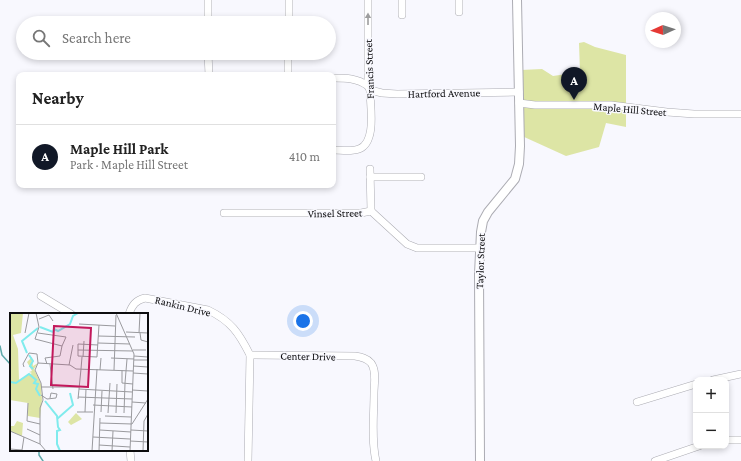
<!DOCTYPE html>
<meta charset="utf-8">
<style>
body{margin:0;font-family:"Crimson Pro",serif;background:#f6f6f6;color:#222}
.controls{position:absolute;right:12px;bottom:12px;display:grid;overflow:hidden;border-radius:8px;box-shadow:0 2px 6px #0003}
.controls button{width:36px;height:36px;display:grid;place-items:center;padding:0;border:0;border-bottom:1px solid #e0e0e0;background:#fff;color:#222;font:20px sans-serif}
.compass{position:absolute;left:645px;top:12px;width:36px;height:36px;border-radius:50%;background:#fff;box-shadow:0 2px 6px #0003;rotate:267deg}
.you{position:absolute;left:303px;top:321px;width:14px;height:14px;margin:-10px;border:3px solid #fff;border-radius:50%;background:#1a73e8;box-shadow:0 0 0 6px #1a73e833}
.badge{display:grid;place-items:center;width:26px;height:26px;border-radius:50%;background:#111827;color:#fff;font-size:13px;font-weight:700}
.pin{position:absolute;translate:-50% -33px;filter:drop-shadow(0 1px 2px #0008)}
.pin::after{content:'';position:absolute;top:21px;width:14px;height:12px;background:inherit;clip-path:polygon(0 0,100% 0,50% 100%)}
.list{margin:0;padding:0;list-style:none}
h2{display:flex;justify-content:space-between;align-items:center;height:52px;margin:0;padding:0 16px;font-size:17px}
h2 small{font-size:13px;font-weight:400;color:#767676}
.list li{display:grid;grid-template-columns:26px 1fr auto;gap:12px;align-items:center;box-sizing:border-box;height:64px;padding:0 16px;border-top:1px solid #e0e0e0}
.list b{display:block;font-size:15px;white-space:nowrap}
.list p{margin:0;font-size:13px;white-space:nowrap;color:#767676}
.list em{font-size:13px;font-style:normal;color:#767676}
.icon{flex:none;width:22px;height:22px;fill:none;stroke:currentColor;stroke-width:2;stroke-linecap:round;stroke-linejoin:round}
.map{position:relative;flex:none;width:741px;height:461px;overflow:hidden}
.search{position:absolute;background:#fff;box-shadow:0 2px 6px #0003;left:16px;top:16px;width:320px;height:44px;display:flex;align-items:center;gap:10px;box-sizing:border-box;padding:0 14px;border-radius:22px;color:#767676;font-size:15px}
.panel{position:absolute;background:#fff;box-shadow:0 2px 6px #0003;left:16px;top:72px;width:320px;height:116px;border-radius:8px}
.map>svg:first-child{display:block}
.green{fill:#dde5a5}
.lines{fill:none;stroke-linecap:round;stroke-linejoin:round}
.stream{stroke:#5ea8aa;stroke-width:1.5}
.minor-casing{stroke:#acacb3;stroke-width:8}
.tertiary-casing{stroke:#acacb3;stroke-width:10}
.minor{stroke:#fff;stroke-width:7}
.tertiary{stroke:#fff;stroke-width:8}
.oneway{fill:#9e9e9f}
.labels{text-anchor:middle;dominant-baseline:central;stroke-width:3;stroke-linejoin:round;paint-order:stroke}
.street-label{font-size:11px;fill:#0d0d0f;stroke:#f8f8fe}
.inset-river{fill:none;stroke:#80ebed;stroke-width:2}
.inset-road{fill:none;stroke:#9a9a9e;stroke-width:1}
.view{fill:#c2185b;fill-opacity:0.15;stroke:#c2185b;stroke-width:2}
.inset-edge{fill:none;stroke:#0d0d0f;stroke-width:2}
</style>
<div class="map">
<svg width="741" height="461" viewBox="0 0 741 461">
<rect width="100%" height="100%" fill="#f8f8fe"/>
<polygon class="green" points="584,42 595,47 626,55 626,127 606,123 599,147 566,156 522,136 521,70 542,69 553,76 580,72 579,43"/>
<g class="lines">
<g class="stream">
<polyline points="0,346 2,355 11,365"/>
<polyline points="39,450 39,455 43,461"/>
</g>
<g class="minor-casing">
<g id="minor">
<polyline points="208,0 208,23"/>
<polyline points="459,12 459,0"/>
<polyline points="402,15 402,0"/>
<polyline points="289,23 289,0"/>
<polyline points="208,53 209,75"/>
<polyline points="288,75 288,53"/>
<path d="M333,78C346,78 357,78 368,86"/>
<polyline points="370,90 382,93 397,94 519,92"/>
<polyline points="519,103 535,105 611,105 667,112 694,114 741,114"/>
<path d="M333,150C341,150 351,152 359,149C377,142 370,106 370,90L368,86V0"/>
<polyline points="370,169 371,211"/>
<polyline points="370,177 421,177"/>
<polyline points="224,213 361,213 371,211 407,244 417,248 479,248"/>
<polyline points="41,296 71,314"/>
<path d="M129,314C132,305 136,300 145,298L208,310C231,321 239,333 250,355"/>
<polyline points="713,380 741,374"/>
<polyline points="637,402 696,384"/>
<polyline points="726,440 741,440"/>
<polyline points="130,450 131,461"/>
<path d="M248,461L250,355L355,356C361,357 367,358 371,363C377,371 374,384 374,393C374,415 371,439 376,461"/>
<polyline points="655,461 699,446"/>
</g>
</g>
<g class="tertiary-casing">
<polyline id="tertiary" points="480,461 479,274 481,232 483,221 488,212 515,179 519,164 520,146 517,0"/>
</g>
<use href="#minor" class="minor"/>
<use href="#tertiary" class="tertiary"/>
</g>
<defs><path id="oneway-solid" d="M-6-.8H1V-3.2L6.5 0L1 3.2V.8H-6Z"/></defs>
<use class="oneway" href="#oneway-solid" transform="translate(368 19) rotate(-90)"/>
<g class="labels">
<g class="street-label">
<text transform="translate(369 69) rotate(-92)">Francis Street</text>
<text transform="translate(444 93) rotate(-1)">Hartford Avenue</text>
<text transform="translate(630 109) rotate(5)">Maple Hill Street</text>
<text transform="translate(335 213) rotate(-1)">Vinsel Street</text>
<text transform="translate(480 261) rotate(-88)">Taylor Street</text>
<text transform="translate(183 306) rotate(14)">Rankin Drive</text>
<text transform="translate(308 356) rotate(1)">Center Drive</text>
</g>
</g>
<g transform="translate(10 313)">
<rect width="138" height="138" fill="#f8f8fe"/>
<path d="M0,0H13L11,20L3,22L8,36L9,67L22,60L19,59L22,58L17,49L22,44L23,53L28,50L24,56L31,71L32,87L30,105L18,103V90L0,87ZM66,100L72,106L61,112L58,109ZM7,108L13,110L12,123L0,118V113H4Z" fill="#dde5a5"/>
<path class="inset-river" d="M30,14L43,19L44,16L48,18L60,11L63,3L68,0M17,40L12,28L28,15M19,42L23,48L20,53L23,56M0,69L6,70L19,61L26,67L24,70L28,71L26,76L30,83M35,88L47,103L48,114L50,117L47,118V131L50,138M47,106L63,92L60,80"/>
<path class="inset-road" d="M26,0L29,14L25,26L52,33L50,43L35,45L37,51M106,0L124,41L120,138M29,6L39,2L43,8M69,11L105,13M116,19L138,20M15,20L19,0M28,20L56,24L52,33M129,20L130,0M130,20L131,27L138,29M88,23L125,24M88,30L120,31M88,32L68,31V43L87,44V43L89,12M68,37L123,38M123,37H136M124,43L138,44M73,44L74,28M101,45L124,46M124,47H138M28,50L60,52L66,56L123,58M28,50L25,57L31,70L33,87L30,95V131M40,51L43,76M59,52L63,32M123,53L138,54M14,54L13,51L19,40L27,41L28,50M71,56L72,44M90,57L91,45M104,57L106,2M112,57V70L123,71M123,60L138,61M115,70L117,46M31,74H69M69,76L122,79M122,77L138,78M31,82L37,86L46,85L47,81L41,80L40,85M68,84L122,86M68,86L71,56M122,89L136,90M18,90L17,108L30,111M83,92L122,94M67,99H83M75,99L76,76M91,99L92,78M98,100L100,70M106,100L107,71M114,100L115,70M95,103L121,104M90,110L122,111L138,86M17,116L30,122M90,117L121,119M121,117L138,118M0,118L30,131L36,138M83,124L120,126M120,128L138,129M89,132L120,134M0,136L12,137L14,124M82,138L87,56M89,138L90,105M102,138L103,118M133,138L134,108L138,101"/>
<path class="view" d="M44,13L81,15L78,74L41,72Z"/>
<rect width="138" height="138" class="inset-edge"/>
</g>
</svg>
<div class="controls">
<button>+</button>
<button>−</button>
</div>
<svg class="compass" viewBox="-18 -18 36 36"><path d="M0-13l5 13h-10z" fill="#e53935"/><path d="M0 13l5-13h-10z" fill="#767676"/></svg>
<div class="you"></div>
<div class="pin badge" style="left:574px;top:100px">A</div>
<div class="search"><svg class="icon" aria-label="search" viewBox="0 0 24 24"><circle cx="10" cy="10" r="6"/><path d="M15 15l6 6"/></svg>Search here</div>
<section class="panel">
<h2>Nearby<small></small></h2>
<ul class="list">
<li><span class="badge">A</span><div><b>Maple Hill Park</b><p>Park · Maple Hill Street</p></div><em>410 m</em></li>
</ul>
</section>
</div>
